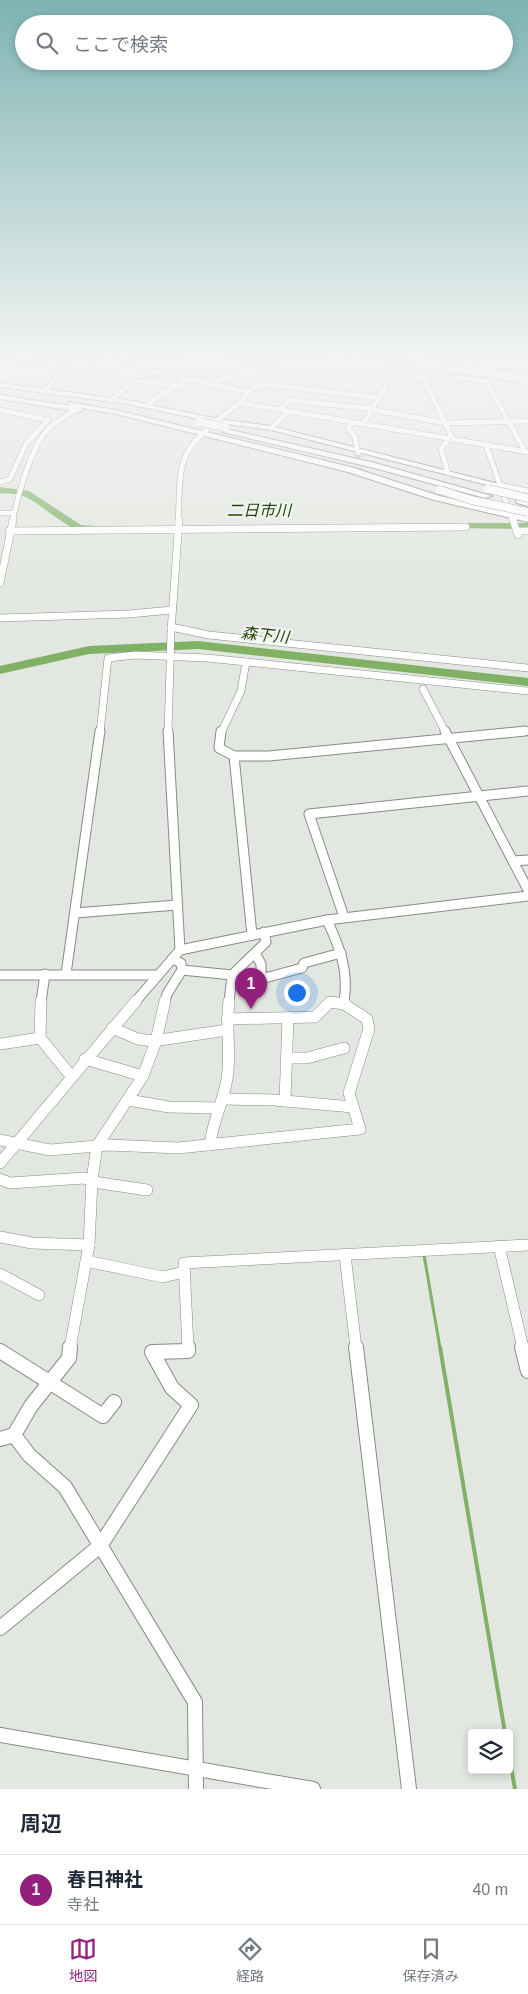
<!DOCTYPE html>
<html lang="ja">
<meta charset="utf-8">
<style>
body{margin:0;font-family:Arial,"Noto Sans JP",sans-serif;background:#f2f2f3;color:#1f2937}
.controls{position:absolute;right:15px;bottom:15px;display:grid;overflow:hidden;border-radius:5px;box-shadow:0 2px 8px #0003}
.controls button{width:45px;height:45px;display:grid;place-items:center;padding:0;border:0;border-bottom:1px solid #e0e1e3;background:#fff;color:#1f2937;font:25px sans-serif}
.you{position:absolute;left:296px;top:992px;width:18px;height:18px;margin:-12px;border:4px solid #fff;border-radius:50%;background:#1a73e8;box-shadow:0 0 0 8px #1a73e833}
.badge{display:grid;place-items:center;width:32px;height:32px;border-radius:50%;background:#941f7d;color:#fff;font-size:16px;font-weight:700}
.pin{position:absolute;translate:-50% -41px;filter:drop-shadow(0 1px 2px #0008)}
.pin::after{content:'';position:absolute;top:26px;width:18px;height:15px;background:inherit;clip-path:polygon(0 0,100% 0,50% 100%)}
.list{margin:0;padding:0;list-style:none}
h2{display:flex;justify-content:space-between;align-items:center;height:65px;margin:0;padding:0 20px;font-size:21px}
h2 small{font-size:16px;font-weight:400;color:#747a83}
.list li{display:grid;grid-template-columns:32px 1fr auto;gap:15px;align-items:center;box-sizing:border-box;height:70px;padding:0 20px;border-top:1px solid #e0e1e3}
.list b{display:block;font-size:19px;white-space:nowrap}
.list p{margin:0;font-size:16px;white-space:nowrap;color:#747a83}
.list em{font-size:16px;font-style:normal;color:#747a83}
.icon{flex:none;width:28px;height:28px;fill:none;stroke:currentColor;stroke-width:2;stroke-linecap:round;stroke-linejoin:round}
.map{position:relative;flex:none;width:528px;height:1789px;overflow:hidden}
.search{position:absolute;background:#fff;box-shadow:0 2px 8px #0003;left:15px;right:15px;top:15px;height:55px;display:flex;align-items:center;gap:12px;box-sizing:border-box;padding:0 18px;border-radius:28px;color:#747a83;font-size:19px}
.sheet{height:135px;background:#fff}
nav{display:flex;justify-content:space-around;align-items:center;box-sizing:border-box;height:70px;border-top:1px solid #e0e1e3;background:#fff;font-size:14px;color:#747a83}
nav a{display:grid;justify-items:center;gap:2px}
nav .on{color:#941f7d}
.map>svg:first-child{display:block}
.built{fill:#d3dad0}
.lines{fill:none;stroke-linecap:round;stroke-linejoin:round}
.stream-far1{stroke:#80b164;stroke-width:3}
.stream{stroke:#80b164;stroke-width:4}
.river{fill:#80b164;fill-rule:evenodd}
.minor-tunnel{stroke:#bec2bd;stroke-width:5;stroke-dasharray:5 2.5;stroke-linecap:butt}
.minor-far4-casing{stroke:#888b86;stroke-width:6}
.minor-far3-casing{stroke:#888b86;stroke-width:8}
.minor-far2-casing{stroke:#888b86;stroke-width:11}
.minor-far1-casing{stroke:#888b86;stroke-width:12}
.minor-casing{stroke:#888b86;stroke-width:16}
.major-casing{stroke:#888b86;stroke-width:2}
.highway-casing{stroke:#888b86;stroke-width:2}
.minor-far4{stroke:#fff;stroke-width:5}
.minor-far3{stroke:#fff;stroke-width:7}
.minor-far2{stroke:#fff;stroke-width:9}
.minor-far1{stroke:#fff;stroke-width:11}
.minor{stroke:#fff;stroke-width:14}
.major{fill:#fff;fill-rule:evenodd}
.highway{fill:#fff;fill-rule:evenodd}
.rail{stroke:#575a57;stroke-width:1;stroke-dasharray:1 3;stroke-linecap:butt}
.highway-bridge-casing{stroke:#888b86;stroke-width:9;stroke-linecap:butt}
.highway-bridge{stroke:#fff;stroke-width:8}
.labels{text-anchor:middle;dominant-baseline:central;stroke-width:4;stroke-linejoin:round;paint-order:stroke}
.far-water-label{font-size:16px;font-style:italic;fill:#24430d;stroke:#f0f4ef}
</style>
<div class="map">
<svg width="528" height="1789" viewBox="0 0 528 1789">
<rect width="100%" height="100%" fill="#e3e7e1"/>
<polygon class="built" points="187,356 211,356 244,362 233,374 208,369 191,379 147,368 164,361 174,363"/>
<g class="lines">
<polyline class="stream-far1" points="424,1255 440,1348"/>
<g class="stream">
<polyline points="440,1347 505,1733"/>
<polyline points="509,1755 515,1789"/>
</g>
<g class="river">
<path d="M0,487L29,491L81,525L97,526L102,529C82,547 42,502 23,496C17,493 7,494 0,493Z"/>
<polygon points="450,523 528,523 528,529 446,528 446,524"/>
<polygon points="198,641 528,678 528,686 198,649 89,654 0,674 0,666 89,646"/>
</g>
<polyline class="minor-tunnel" points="358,453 360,471"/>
<g class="minor-far4-casing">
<g id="minor-far4">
<polyline points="110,356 148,370 248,392"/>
<polyline points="0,359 107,372 125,362"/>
<polyline points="244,363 359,377 387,377"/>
<polyline points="387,377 458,377 486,381 525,451"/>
<polyline points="424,378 453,440"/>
<polyline points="135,380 177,386"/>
<polyline points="212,384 237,373 252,356"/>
<polyline points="265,384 380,398"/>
<polyline points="44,392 65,367"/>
<polyline points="111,400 148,370"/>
<polyline points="241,403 528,452"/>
<polyline points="147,406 160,395 188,380"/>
<polyline points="0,410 48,420 26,444 10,479 0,482"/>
<polyline points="279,410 290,400 373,409"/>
<polyline points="373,410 446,423 528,421"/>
<polyline points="353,423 348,428 355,437 358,453"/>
<polyline points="363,424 387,384 387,368"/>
<polyline points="271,428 288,412"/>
<polyline points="486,445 513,522"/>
<polyline points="448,473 441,449 449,439"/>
<polyline points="499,485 528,491"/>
<polyline points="0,513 12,513"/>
<path d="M12,522C18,496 30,448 48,429C56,421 68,415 77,409"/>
<path d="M178,522C180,501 177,471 187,453C198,433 222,416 240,403C244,401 245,394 249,391C261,383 274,379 285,369"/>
</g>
</g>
<g class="minor-far3-casing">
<g id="minor-far3">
<polyline points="513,520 518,535"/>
<polyline points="9,531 466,527"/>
<polyline points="516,531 528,531"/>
<polyline points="0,583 13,520"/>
<polyline points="0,618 129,614 172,610"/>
<polyline points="171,627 209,635 528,668"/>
<polyline points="423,689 446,733"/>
<polyline points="100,733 108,658 135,655 207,658 528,691"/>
<polyline points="168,733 171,631 179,520"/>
<polyline points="221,733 241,691 246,662"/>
<polyline points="512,733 528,731"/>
</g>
</g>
<g class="minor-far2-casing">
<g id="minor-far2">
<polyline points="168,731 180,950"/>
<polyline points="221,731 219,748 234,756 252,935"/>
<polyline points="445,731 528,890"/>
<polyline points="234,756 269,756 525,731"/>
<polyline points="513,861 528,860"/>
<polyline points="75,913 177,905"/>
<polyline points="344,917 309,814 528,791"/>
<path d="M327,920C340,948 349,971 344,1002"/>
<polyline points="255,953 261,964 261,979 302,968 304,963 341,953"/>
<polyline points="182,970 232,975"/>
<polyline points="66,974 100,731"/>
<polyline points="0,975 158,975"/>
<polyline points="41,1002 45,974"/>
<polyline points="135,1002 180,950 327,920 528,896"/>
<polyline points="165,1002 167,994 182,970 181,963 172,959"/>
<polyline points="229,1002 232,975 266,942 264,932"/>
<polyline points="330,1002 333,1002"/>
</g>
</g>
<g class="minor-far1-casing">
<g id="minor-far1">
<polyline points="41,1001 40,1038 71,1076"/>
<polyline points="227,1019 315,1017 330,1002 344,1004 344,1001"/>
<polyline points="112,1028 138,1039 153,1041 227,1030"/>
<polyline points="0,1044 40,1038"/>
<polyline points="288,1058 307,1058 344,1048"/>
<polyline points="85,1059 143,1076"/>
<polyline points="223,1099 274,1100 353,1107"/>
<polyline points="128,1100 169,1107 219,1108"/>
<polyline points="285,1101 288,1018"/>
<polyline points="0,1140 50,1150 109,1145 178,1148 360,1129 349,1093 369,1029 367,1019 344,1004"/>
<path d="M210,1145C213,1117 226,1098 228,1071C230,1047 226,1024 229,1001"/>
<polyline points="0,1163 136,1001"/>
<polyline points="0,1179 10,1183 84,1178 100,1183 147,1190"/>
<polyline points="0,1237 32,1243 89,1245"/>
<polyline points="499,1246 523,1348"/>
<polyline points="345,1255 356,1348"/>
<polyline points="86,1261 163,1277 184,1272"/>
<polyline points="0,1274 39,1295"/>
<polyline points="70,1348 89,1245 92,1180 97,1146 143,1076 156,1041 165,1001"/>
<polyline points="188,1348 184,1263 528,1245"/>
</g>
</g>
<g class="minor-casing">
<g id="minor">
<polyline points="70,1347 69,1358 31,1406 14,1435 29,1455 65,1487 195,1702 196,1789"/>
<polyline points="356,1347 409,1789"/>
<polyline points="522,1347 528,1371"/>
<polyline points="0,1351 103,1416 114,1402"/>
<polyline points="0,1439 14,1435"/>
<polyline points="0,1628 100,1546 191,1405 172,1388 152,1352 188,1351 188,1347"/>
<polyline points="0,1735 313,1789"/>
</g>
</g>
<g class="major-casing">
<g id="major">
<polygon points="347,356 364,356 376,359 373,361"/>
<polygon points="501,370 528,374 528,378 499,373 498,372"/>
</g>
</g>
<g class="highway-casing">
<g id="highway">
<polygon points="0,383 127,400 218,419 271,426 503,485 499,488 271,430 218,423 127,404 0,387"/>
<polygon points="0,395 71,406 68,406 68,402 116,410 351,467 440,496 528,516 528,522 434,500 348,472 116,414 81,408 83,410 79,412 0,399"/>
<polygon points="222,428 375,463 492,496 485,498 370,467 222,432"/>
<polygon points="520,498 528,500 528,506 517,503 516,501"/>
</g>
</g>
<use href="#minor-far4" class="minor-far4"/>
<use href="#minor-far3" class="minor-far3"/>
<use href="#minor-far2" class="minor-far2"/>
<use href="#minor-far1" class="minor-far1"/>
<use href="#minor" class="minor"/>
<use href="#major" class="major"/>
<use href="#highway" class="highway"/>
<polyline class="rail" points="314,356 528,384"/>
<g class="highway-bridge-casing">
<g id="highway-bridge">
<polyline points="362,356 501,375 528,381"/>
<polyline points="199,422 225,427"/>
<polyline points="488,489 528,498"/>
<polyline points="440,490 471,500 528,512"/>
</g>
</g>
<use href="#highway-bridge" class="highway-bridge"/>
</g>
<linearGradient id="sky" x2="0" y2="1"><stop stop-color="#7eb3b3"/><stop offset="0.59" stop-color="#f2f4f2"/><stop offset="1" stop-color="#f2f4f2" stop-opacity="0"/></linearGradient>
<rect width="528" height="606" fill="url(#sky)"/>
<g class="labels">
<g class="far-water-label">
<text x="259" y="510">二日市川</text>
<text transform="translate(265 635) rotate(6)">森下川</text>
</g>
</g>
</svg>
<div class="controls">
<button><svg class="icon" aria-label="layers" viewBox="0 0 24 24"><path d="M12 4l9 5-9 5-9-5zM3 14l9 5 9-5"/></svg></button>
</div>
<div class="you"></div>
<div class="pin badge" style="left:251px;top:1009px">1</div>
<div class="search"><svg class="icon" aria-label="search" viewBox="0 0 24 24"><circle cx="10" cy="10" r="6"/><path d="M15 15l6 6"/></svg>ここで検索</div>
</div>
<section class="sheet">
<h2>周辺<small></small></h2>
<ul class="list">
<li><span class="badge">1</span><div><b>春日神社</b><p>寺社</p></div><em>40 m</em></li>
</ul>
</section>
<nav>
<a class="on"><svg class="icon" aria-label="map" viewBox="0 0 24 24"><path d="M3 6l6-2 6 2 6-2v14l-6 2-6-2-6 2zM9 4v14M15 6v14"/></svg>地図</a>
<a><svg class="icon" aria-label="directions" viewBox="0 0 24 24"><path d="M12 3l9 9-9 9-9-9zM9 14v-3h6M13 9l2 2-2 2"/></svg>経路</a>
<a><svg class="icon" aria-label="saved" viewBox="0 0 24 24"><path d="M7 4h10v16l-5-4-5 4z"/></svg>保存済み</a>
</nav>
